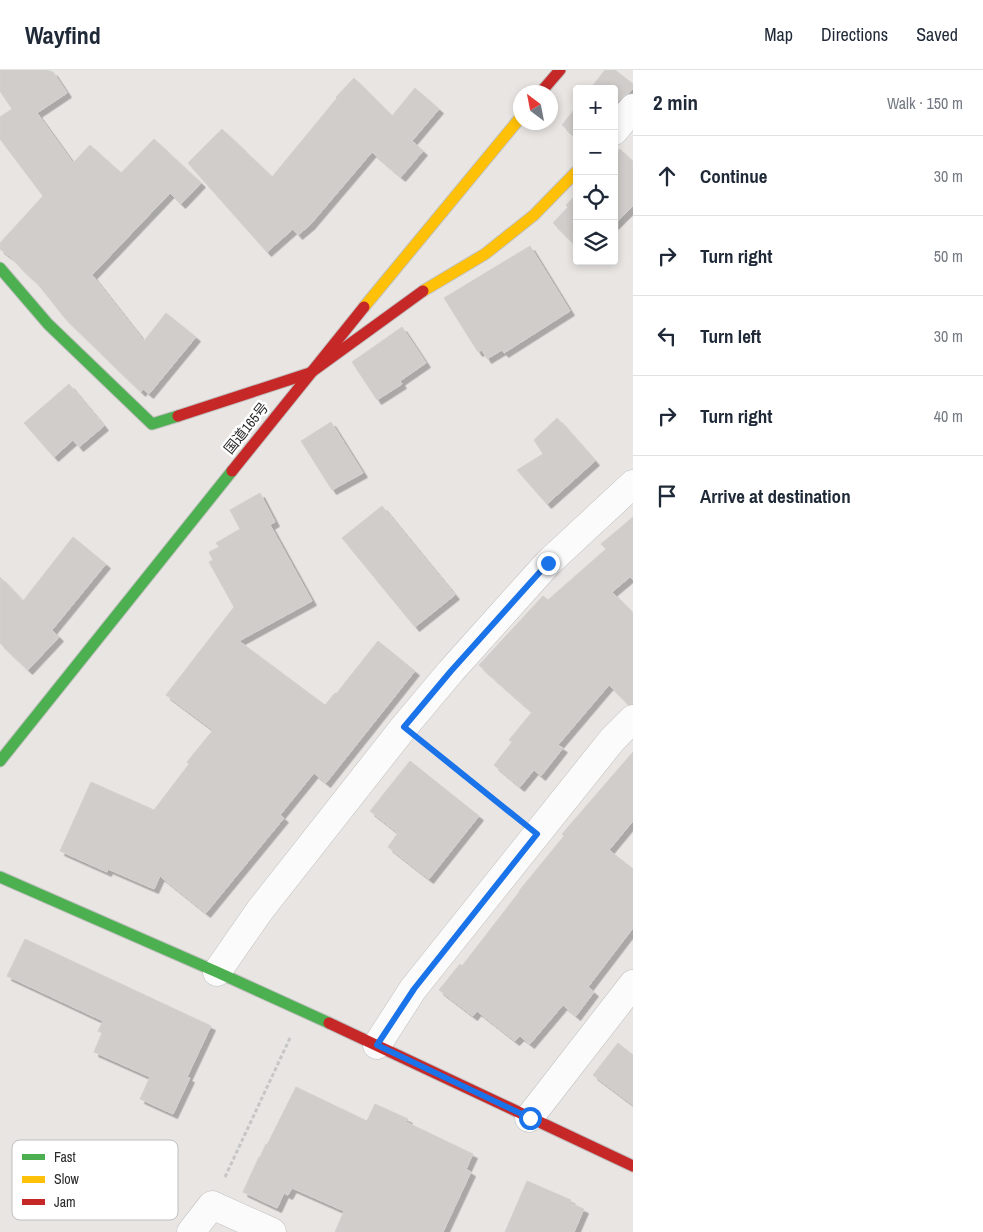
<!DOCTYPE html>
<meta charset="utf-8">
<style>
body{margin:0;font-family:"Archivo Narrow","Noto Sans JP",sans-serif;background:#f2f2f3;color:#1f2937}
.controls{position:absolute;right:15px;top:15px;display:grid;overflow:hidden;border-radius:5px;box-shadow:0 2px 8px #0003}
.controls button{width:45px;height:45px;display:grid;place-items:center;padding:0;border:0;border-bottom:1px solid #e0e1e3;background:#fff;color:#1f2937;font:25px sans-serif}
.compass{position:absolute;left:513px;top:15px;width:45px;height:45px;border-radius:50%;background:#fff;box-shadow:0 2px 8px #0003;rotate:328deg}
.stop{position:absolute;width:15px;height:15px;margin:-11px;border:4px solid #1a73e8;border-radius:50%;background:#fff}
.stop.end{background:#1a73e8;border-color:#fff;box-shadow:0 1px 5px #0008}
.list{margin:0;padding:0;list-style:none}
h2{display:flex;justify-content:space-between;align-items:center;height:65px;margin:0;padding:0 20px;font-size:21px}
h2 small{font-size:16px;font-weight:400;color:#747a83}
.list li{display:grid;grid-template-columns:32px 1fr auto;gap:15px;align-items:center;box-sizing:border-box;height:80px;padding:0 20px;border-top:1px solid #e0e1e3}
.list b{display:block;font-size:19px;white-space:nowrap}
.list em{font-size:16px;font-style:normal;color:#747a83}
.icon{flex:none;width:28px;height:28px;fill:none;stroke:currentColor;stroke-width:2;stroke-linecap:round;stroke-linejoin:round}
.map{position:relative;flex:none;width:633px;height:1162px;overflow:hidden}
header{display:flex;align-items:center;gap:30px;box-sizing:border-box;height:70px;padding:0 25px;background:#fff;border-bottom:1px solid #e0e1e3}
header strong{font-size:24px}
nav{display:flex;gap:28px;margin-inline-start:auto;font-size:18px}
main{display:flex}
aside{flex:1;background:#fff}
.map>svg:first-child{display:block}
.building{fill:#d0cdcb;stroke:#d3d1ce;filter:url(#shadow)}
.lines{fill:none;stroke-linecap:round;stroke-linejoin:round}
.street-casing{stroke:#c1c0c0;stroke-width:29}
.fast-casing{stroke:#c1c0c0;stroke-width:13}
.slow-casing{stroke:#c1c0c0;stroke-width:13}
.jam-casing{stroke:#c1c0c0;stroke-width:13}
.path{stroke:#c6c6c6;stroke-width:3;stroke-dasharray:4 2.5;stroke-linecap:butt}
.street{stroke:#fcfbfb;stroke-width:28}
.fast{stroke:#4caf50;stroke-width:11}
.slow{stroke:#ffc107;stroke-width:11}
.jam{stroke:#c62828;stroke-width:11}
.route{stroke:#1a73e8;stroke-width:6}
.labels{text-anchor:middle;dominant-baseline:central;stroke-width:5;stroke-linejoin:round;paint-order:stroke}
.street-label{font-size:14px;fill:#2b2b2b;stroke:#fff}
.key{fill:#fff;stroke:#bfbfbf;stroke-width:1}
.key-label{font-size:14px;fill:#2b2b2b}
</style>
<header>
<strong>Wayfind</strong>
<nav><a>Map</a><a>Directions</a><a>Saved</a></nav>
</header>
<main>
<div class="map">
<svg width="633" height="1162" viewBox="0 0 633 1162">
<defs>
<filter id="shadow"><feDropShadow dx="4.5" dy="4.5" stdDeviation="0" flood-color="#0004"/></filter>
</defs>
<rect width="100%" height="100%" fill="#e8e5e2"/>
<g class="building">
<polygon points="0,0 47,0 53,2 67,23 37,43 73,93 90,75 121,103 154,69 201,113 181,134 170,123 92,205 144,271 166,243 196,267 149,324 143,319 141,322 64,247 37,213 20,197 12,188 0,179 0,173 43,126 0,69 0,47 12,39 0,21"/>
<polygon points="605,0 615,0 633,14 633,18 629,23 621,28 614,36 614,19 590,19"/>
<polygon points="354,8 392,46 415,18 439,39 412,71 423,81 401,107 372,82 310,155 298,165 293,159 267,182 188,93 222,59 272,107 337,28 336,27"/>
<polygon points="577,36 577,68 562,55"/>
<polygon points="620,79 633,92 633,136 614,155 614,84"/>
<polygon points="577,124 577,177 553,153 568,137 566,135"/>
<polygon points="530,176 570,241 504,283 502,280 487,289 482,280 478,282 444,228"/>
<polygon points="402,257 426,293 400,311 402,314 377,330 352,292"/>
<polygon points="69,314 104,356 79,377 73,370 54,387 24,353"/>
<polygon points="557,348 595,391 547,434 517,400 543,384 534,370"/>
<polygon points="331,352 363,403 332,420 301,371"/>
<polygon points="260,423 275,452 270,455 312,531 239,571 325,635 335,623 336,624 378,571 415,601 326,713 314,703 280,745 284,748 206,843 160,806 154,819 108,799 107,802 60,781 91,712 154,740 189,694 187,692 213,660 166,625 234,537 209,492 213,490 209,482 219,477 216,473 240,459 230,440"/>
<polygon points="382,436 455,525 415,557 342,468"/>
<polygon points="633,447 633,510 630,507 612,522 633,543 633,634 628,634 609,615 558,675 563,678 541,706 534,700 520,717 494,695 512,672 509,670 532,642 479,595 543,526 548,530 606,479 601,474"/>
<polygon points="73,467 106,494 52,560 59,567 28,600 0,573 0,507 23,531"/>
<polygon points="633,682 633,751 609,780 633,799 633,858 588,917 594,922 576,946 563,935 530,974 520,966 515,971 477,941 473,946 439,920 460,894 462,896 520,821 519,821 564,766 562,764"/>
<polygon points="410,691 479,746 429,809 388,777 398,763 370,741"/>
<polygon points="25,869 211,956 187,1007 190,1008 173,1044 140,1029 150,1007 94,982 102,963 98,961 103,951 7,906"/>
<polygon points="618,973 633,985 633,1035 593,1005"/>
<polygon points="296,1017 367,1051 375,1034 408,1049 406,1052 473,1084 466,1099 471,1102 443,1162 335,1162 344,1141 292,1118 288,1125 284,1123 277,1138 243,1122 259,1087 260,1087 266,1074 267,1075"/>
<polygon points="527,1111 571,1130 570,1133 584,1139 574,1162 505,1162"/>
</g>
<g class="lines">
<g class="street-casing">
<g id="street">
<polyline points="614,61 633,38"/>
<polyline points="217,902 260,840 404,657 451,601 548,493 633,414"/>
<polyline points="377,975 413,919 612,670 633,649"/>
<polyline points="529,1048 633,914"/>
<polyline points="191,1162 212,1135 272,1162"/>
</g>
</g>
<g class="fast-casing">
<g id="fast">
<polyline points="0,198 48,254 152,354 178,346"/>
<polyline points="0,691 232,401"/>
<polyline points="0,807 217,902 329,953"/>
</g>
</g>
<g class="slow-casing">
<g id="slow">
<polyline points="423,221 485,184 534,145 577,101"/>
<polyline points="364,237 520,48"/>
</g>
</g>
<g class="jam-casing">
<g id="jam">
<polyline points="541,22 560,0"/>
<polyline points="178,346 310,303 423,221"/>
<polyline points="232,401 364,237"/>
<polyline points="329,953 633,1096"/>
</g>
</g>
<g class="path">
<polyline points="428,677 513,745"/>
<polyline points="225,1107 290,968"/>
</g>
<use href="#street" class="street"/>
<use href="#fast" class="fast"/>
<use href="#slow" class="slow"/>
<use href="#jam" class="jam"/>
</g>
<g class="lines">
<polyline class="route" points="530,1048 377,975 414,919 537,764 404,657 451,601 548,493"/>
</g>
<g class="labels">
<g class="street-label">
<text transform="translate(246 358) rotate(-51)">国道165号</text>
</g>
</g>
<rect x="12" y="1070" width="166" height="80" rx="8" class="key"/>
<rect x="22" y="1084" width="23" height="6" fill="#4caf50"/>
<rect x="22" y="1106" width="23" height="7" fill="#ffc107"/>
<rect x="22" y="1129" width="23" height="6" fill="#c62828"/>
<g class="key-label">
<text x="54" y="1092">Fast</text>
<text x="54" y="1114">Slow</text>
<text x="54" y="1137">Jam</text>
</g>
</svg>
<div class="controls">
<button>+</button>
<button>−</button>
<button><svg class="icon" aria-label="locate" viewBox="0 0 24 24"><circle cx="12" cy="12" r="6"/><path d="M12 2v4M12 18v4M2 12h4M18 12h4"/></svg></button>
<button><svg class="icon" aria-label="layers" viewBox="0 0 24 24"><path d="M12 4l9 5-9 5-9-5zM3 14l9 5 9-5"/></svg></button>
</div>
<svg class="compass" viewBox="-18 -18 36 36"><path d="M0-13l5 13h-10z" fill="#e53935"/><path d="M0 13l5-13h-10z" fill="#747a83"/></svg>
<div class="stop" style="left:530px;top:1048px"></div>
<div class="stop end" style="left:548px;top:493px"></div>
</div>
<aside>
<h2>2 min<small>Walk · 150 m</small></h2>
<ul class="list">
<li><svg class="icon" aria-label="ahead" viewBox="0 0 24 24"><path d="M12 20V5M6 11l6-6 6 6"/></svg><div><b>Continue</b></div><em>30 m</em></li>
<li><svg class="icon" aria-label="right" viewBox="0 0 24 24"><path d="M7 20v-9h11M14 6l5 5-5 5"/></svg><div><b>Turn right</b></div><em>50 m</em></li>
<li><svg class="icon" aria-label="left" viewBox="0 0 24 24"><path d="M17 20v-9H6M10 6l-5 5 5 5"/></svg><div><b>Turn left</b></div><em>30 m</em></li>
<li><svg class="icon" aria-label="right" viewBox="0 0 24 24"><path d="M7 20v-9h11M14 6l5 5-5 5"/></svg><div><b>Turn right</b></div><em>40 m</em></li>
<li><svg class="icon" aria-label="arrive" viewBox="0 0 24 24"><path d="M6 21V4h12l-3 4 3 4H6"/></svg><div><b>Arrive at destination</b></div></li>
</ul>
</aside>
</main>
